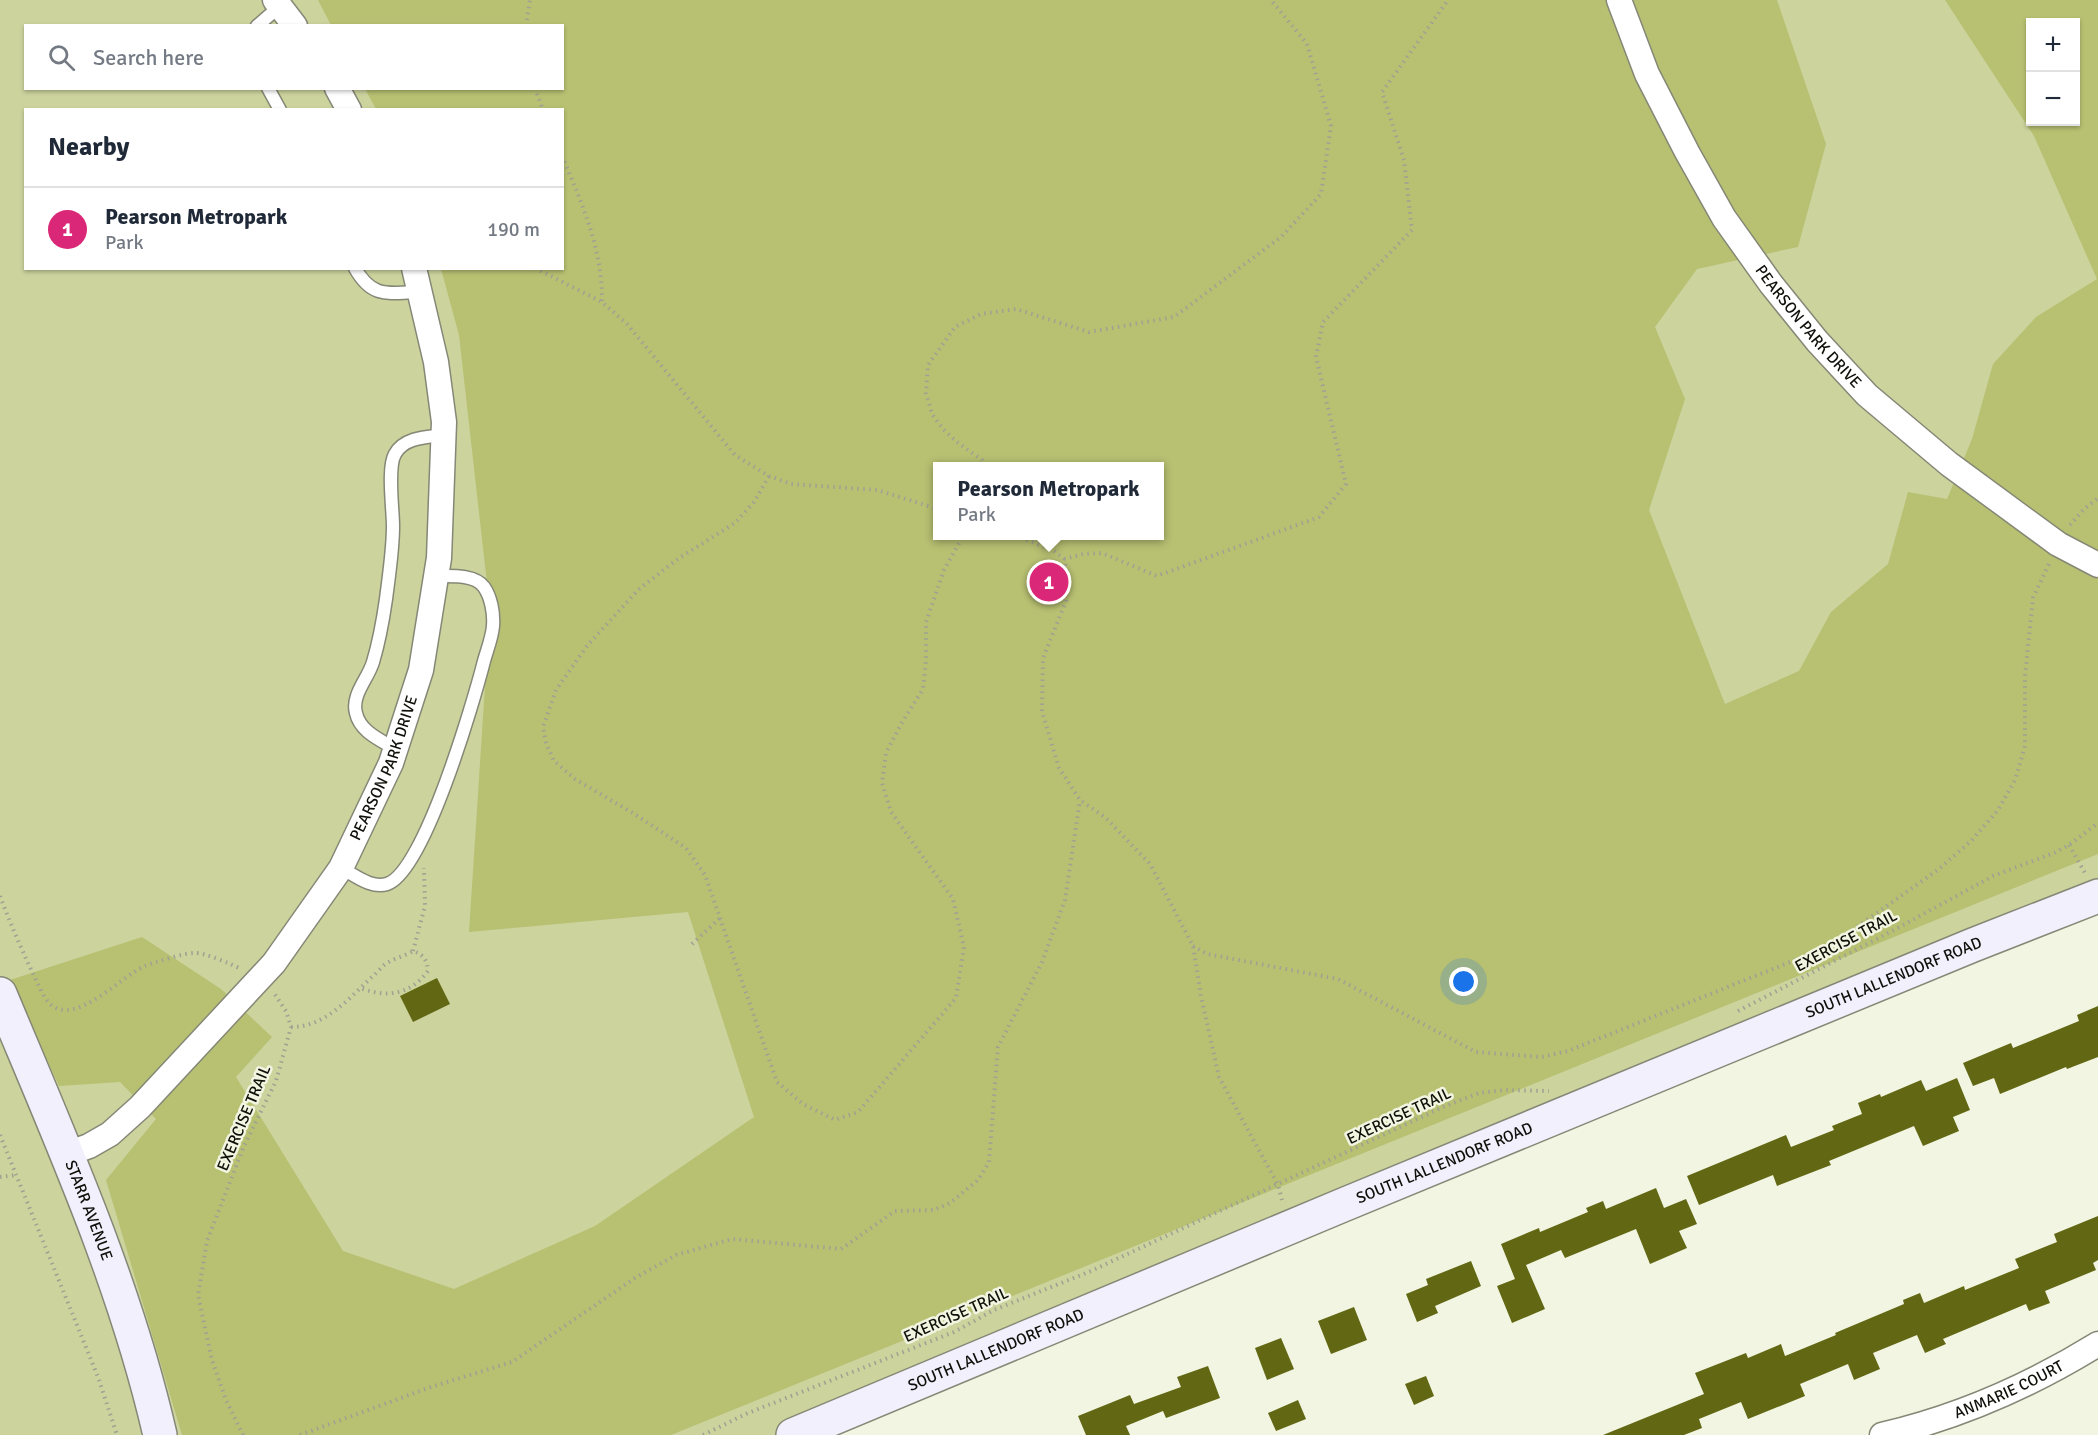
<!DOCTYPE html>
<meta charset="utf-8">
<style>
body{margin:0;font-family:Signika,sans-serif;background:#f6f6f7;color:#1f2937}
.controls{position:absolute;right:18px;top:18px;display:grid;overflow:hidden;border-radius:0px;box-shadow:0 2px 4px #0004}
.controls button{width:54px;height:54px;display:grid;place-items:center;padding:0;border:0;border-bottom:2px solid #e0e1e3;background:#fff;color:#1f2937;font:30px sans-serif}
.you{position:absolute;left:1464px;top:982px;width:21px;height:21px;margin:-15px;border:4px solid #fff;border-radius:50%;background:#1a73e8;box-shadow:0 0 0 9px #1a73e833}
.badge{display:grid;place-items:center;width:39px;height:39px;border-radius:50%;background:#db2777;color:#fff;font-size:20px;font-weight:700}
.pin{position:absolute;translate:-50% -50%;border:3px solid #fff;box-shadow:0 2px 6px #0006}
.popup{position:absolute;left:933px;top:462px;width:231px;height:78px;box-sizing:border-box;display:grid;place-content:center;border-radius:0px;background:#fff;filter:drop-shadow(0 2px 4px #0005);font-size:20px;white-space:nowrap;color:#747a83}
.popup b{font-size:22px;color:#1f2937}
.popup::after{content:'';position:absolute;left:50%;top:100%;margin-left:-12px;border:12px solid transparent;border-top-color:#fff}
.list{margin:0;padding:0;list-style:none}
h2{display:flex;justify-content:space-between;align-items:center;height:78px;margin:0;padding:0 24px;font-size:26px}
h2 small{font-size:20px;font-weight:400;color:#747a83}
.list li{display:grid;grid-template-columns:39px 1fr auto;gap:18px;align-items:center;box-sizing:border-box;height:84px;padding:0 24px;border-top:2px solid #e0e1e3}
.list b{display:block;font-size:22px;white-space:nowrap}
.list p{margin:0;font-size:20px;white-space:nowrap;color:#747a83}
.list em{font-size:20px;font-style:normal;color:#747a83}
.icon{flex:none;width:33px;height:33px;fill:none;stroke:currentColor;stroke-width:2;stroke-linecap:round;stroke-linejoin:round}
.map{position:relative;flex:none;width:2098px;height:1435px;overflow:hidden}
.search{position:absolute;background:#fff;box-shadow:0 2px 4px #0004;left:24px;top:24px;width:540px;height:66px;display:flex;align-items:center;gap:15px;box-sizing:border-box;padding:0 21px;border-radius:0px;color:#747a83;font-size:22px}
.panel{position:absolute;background:#fff;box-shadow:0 2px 4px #0004;left:24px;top:108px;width:540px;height:162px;border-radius:0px}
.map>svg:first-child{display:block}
.green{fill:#ccd39d;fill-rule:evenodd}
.forest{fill:#b8c072;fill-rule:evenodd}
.building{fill:#616713}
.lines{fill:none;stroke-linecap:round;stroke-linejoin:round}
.lane-casing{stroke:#858876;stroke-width:15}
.street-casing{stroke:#858876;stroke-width:27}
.secondary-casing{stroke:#858876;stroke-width:36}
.path{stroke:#9fa292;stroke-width:4;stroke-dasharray:1.5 4.5;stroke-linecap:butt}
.lane{stroke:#fff;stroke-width:12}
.street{stroke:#fff;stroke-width:24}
.secondary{stroke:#f3f0fe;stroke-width:33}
.labels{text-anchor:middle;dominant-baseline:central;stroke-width:5;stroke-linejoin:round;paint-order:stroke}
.street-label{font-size:16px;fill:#0f1009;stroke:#f2f5e1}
</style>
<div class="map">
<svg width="2098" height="1435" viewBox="0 0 2098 1435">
<rect width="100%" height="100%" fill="#f2f5e1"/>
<path class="green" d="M0,0H2098V896L793,1435H0ZM2030,22H2076V122H2030ZM26,26H562V88H26ZM26,110H562V268H26ZM938,466H1160V536H938Z"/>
<path class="forest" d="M318,0H1777L1826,144L1798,247L1697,269L1655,327L1685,399L1649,510L1725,704L1799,671L1831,612L1888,564L1908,492L1947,499L1972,439L1993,364L2036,317L2097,279L2034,136L1945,0H2098V854L671,1435H182L106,1180L156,1119L120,1082L59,1086L10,980L142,937L221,989L272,1037L236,1077L343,1251L454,1289L595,1226L754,1117L688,912L469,932L490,610L459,335L441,269L562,268V110L376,109L365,89L562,88V26L331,25ZM2030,22H2076V122H2030ZM938,466H1160V536H938Z"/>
<g class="building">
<polygon points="437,978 450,1004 413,1022 400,996"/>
<polygon points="2098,1006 2098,1057 2067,1069 2066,1067 2000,1094 1994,1078 1973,1086 1963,1063 2011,1043 2013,1048 2079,1021 2077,1015"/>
<polygon points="1957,1078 1970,1110 1953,1117 1959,1131 1923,1146 1914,1126 1829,1161 1831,1165 1777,1186 1773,1175 1699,1205 1687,1176 1786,1135 1791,1147 1834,1130 1832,1126 1862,1114 1858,1103 1880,1094 1881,1097 1921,1080 1926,1091"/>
<polygon points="1656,1188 1664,1208 1686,1199 1697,1224 1679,1231 1687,1248 1650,1264 1636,1229 1565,1258 1561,1250 1526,1265 1545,1309 1512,1323 1497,1286 1515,1279 1501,1244 1539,1228 1540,1232 1588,1212 1586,1208 1603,1201 1606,1209"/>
<polygon points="2098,1216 2098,1260 2093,1263 2096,1270 2045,1291 2050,1303 2029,1311 2026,1304 1943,1339 1946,1344 1925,1353 1917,1335 1873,1353 1880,1369 1854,1380 1848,1364 1800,1384 1805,1396 1748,1419 1741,1402 1699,1419 1702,1428 1684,1435 1603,1435 1704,1394 1695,1373 1746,1353 1748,1358 1781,1344 1785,1356 1836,1335 1835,1333 1904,1304 1903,1300 1920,1293 1924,1303 1964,1286 1965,1290 2019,1268 2015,1259 2057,1242 2054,1234"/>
<polygon points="1471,1261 1481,1286 1435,1306 1438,1313 1417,1322 1406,1294 1428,1285 1426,1279"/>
<polygon points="1354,1307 1367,1340 1331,1354 1318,1321"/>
<polygon points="1281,1338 1294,1369 1267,1380 1255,1348"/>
<polygon points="1208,1366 1220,1398 1166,1418 1163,1411 1126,1426 1130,1435 1086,1435 1078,1416 1130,1395 1134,1404 1181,1387 1177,1377"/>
<polygon points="1426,1376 1434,1396 1414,1405 1405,1384"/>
<polygon points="1298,1400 1306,1419 1276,1431 1268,1413"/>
</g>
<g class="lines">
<g class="lane-casing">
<g id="lane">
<polyline points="257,26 280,6"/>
<polyline points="268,88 280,110"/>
<path d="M355,268C372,299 389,293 419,292"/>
<path d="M395,749C381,740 360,732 356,713C351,695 368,679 373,662C379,642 383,620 386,599C389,575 393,550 393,526C393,509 387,467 395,454C404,437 427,437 444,435"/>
<path d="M341,868C355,875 371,889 387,884C424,873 474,700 484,661C487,650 492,638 493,626C494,613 491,597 484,587C475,574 450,576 437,576"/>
</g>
</g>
<g class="street-casing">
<g id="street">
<polyline points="275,0 295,26"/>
<path id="s1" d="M1619,0L1647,74L1687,152L1724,218L1771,284L1817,341L1867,395L1949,464L2058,544L2098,565"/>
<polyline points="337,88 349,110"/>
<path id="s2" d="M67,1154L89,1146L110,1134L140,1107L274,963L341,868L391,763L421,670L439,558L444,422L436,362L414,268"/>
<path id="s3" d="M1882,1435C1960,1417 2030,1386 2098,1344"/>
</g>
</g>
<g class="secondary-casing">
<g id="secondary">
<path id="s4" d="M0,994C60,1138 125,1282 160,1435"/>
<path id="s5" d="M793,1435L1343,1205L1973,945L2098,896"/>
</g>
</g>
<g class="path">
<polyline points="526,26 530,0"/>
<polyline points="535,88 543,110"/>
<path d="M562,156C582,203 603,251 602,302"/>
<polyline points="535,268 602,302 627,324 735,455 769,476 791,484 877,490 938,509"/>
<polyline points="985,466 982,460 957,442 943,429 932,414 926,393 928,365 955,327 981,314 1016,309 1089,332 1174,317 1281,237 1321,194 1331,126 1307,44 1271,0"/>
<polyline points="769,476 754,502 735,523 679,558 638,590 587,646 556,690 543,727 546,743 554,761 575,779 636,815 686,848 705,875 777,1082 803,1104 835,1120 858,1112 956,998 964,947 953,899 891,812 882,783 886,753 901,724 923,689 926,660 926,622 944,570 963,536"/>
<polyline points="2070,525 2084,509 2098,498"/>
<polyline points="1015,536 1053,550 1064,559 1067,571 1066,601 1043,658 1042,711 1059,768 1080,800 1106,818 1150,864 1193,946 1201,996 1219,1077 1278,1185 1283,1204"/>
<polyline points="1064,559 1083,554 1102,553 1157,576 1319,517 1346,484 1316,357 1323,322 1412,230 1404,160 1382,92 1448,0"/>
<polyline points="2069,845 2085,873"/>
<path d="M0,896C11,925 23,953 36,980C40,988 44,998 50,1004C76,1027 121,976 145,966C155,962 184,953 194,953C204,952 231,964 241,969"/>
<polyline points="692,944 720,918"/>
<polyline points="1193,946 1207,954 1338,979 1476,1052 1541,1057 1568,1051 1830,946 1939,869 1972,840 1998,810 2015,780 2025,746 2025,676 2033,598 2049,564"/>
<polyline points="413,951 425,906 424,868"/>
<polyline points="1738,1011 1894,930 1993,876 2054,853 2069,845 2098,823"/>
<path d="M291,1027C326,1027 349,998 373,976C378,972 382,966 387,963C395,958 405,956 413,951C424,955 427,960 428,971C410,995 387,998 360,988"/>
<polyline points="0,1135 98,1377 117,1435"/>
<polyline points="0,1177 17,1175"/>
<polyline points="243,1435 226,1400 212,1360 198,1295 207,1241 244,1146 276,1081 291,1027 286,1011 274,993"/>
<polyline points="300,1435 428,1388 512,1362 635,1278 676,1255 732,1239 841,1249 895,1211 934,1210 950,1203 978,1180 989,1162 998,1047 1042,962 1065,900 1080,800"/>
<polyline points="703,1435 748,1413 954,1332 994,1310 1091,1271 1443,1107 1479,1093 1505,1090 1549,1091"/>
</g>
<use href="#lane" class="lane"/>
<use href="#street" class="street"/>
<use href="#secondary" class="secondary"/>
</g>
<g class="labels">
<g class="street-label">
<text stroke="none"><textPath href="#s1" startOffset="380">PEARSON PARK DRIVE</textPath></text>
<text stroke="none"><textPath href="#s2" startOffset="510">PEARSON PARK DRIVE</textPath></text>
<text transform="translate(1846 941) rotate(-28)">EXERCISE TRAIL</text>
<text stroke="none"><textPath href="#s5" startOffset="1192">SOUTH LALLENDORF ROAD</textPath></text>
<text transform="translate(1399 1116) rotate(-25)">EXERCISE TRAIL</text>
<text transform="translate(244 1118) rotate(-67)">EXERCISE TRAIL</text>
<text stroke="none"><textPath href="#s5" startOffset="706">SOUTH LALLENDORF ROAD</textPath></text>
<text stroke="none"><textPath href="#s4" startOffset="234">STARR AVENUE</textPath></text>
<text transform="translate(956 1315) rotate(-24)">EXERCISE TRAIL</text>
<text stroke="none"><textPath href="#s5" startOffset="220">SOUTH LALLENDORF ROAD</textPath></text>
<text stroke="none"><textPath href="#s3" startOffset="135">ANMARIE COURT</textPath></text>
</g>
</g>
</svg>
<div class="controls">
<button>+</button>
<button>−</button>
</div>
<div class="you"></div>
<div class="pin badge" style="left:1049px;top:582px">1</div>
<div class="popup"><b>Pearson Metropark</b>Park</div>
<div class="search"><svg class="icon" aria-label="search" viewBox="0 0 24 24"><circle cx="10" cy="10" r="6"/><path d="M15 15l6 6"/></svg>Search here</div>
<section class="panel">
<h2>Nearby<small></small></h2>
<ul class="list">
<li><span class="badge">1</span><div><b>Pearson Metropark</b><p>Park</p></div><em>190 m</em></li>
</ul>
</section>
</div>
